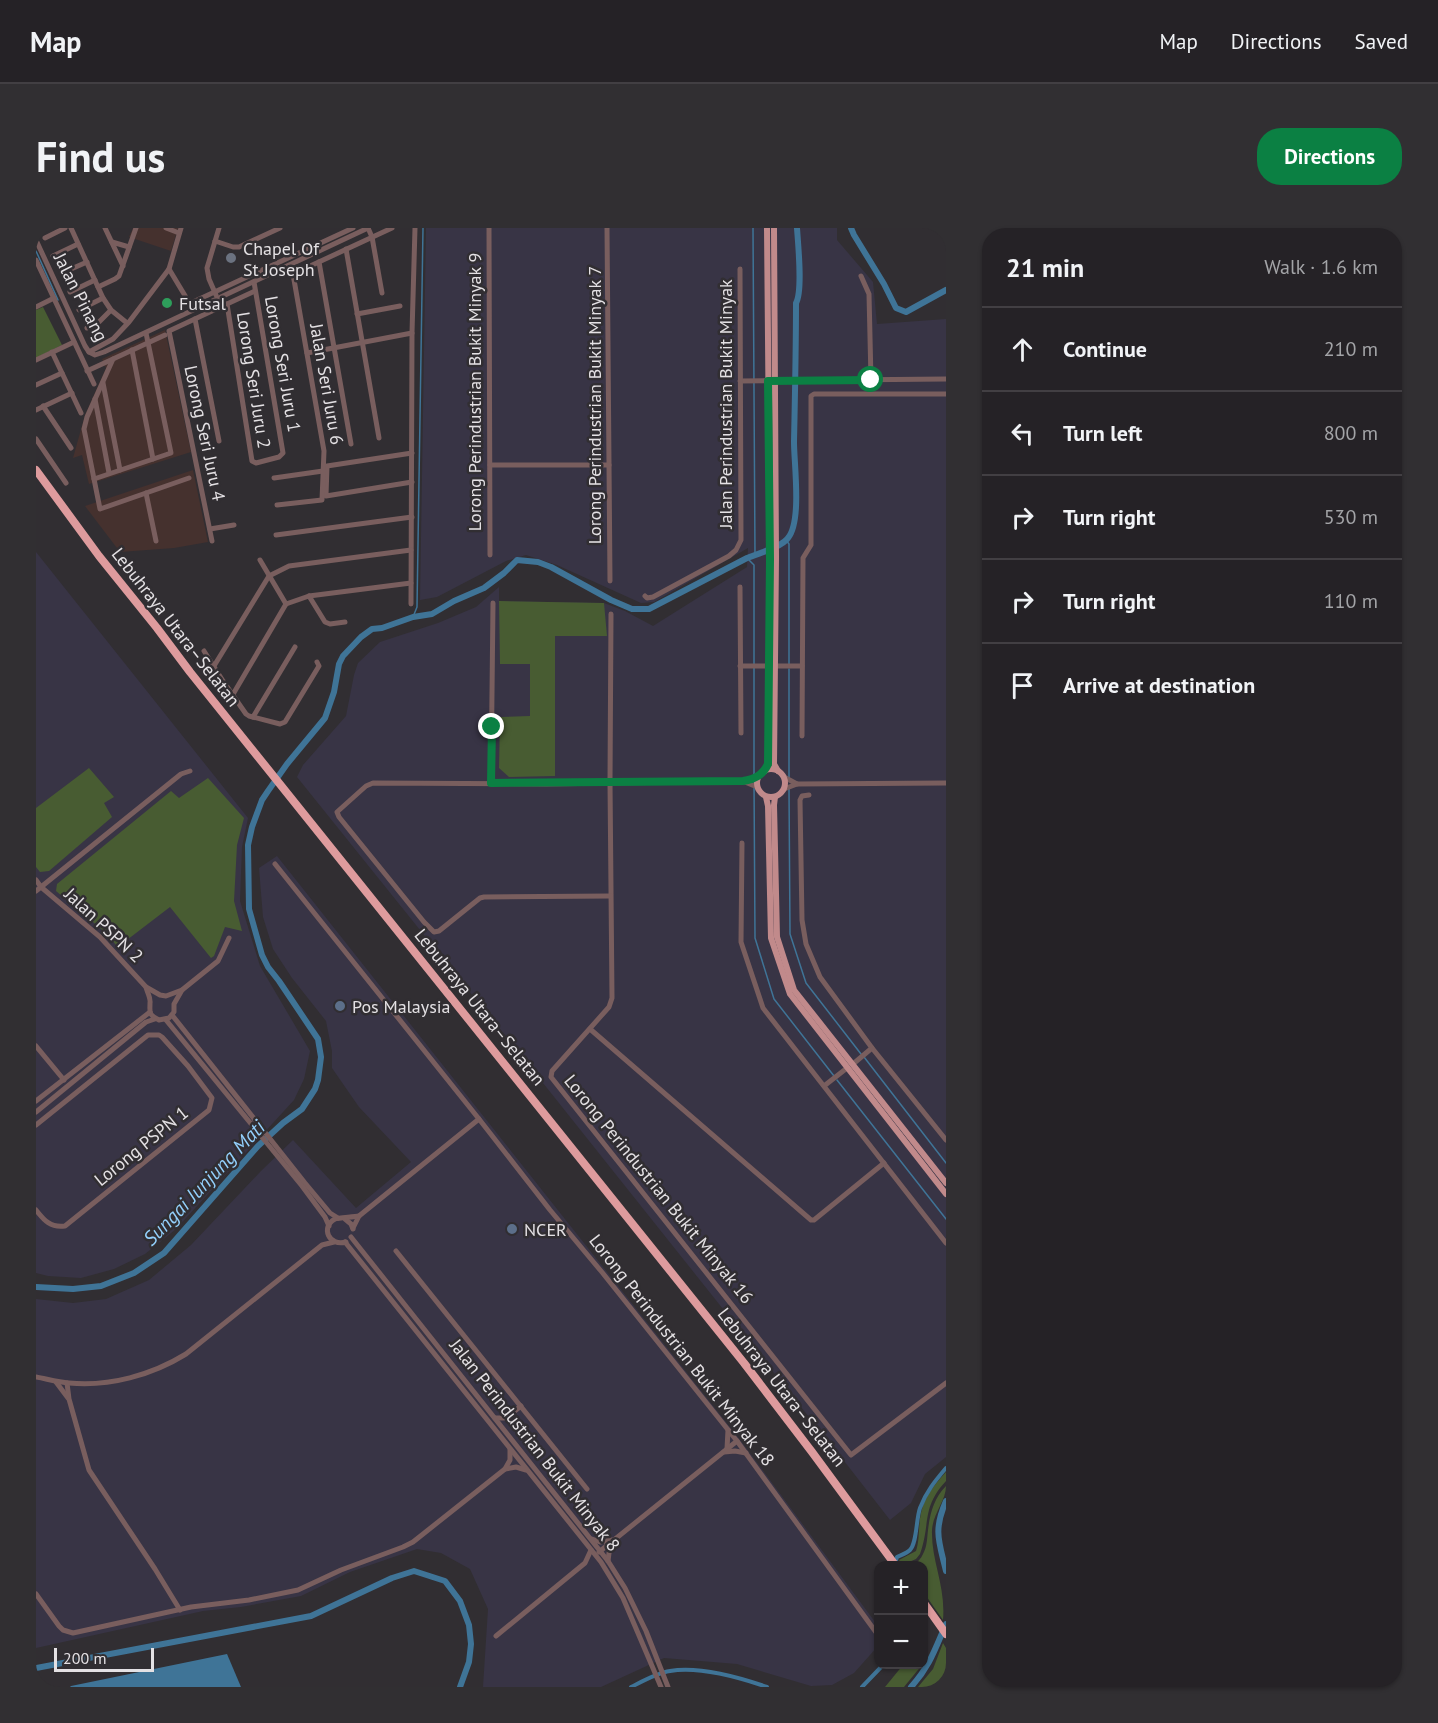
<!DOCTYPE html>
<meta charset="utf-8">
<style>
body{margin:0;font-family:"PT Sans",sans-serif;background:#312f32;color:#f1f3f6}
.controls{position:absolute;right:18px;bottom:18px;display:grid;overflow:hidden;border-radius:12px;box-shadow:0 2px 4px #0004}
.controls button{width:54px;height:54px;display:grid;place-items:center;padding:0;border:0;border-bottom:2px solid #423f43;background:#252226;color:#f1f3f6;font:30px sans-serif}
.scale{position:absolute;left:18px;bottom:15px;width:100px;box-sizing:border-box;padding-left:6px;border:3px solid #e4e1e4;border-top:0;font-size:16px;line-height:21px;white-space:nowrap;color:#e4e1e4;-webkit-text-stroke:4px #312e32;paint-order:stroke}
.stop{position:absolute;width:18px;height:18px;margin:-14px;border:4px solid #0b8043;border-radius:50%;background:#fff}
.stop.end{background:#0b8043;border-color:#fff;box-shadow:0 2px 6px #0008}
.list{margin:0;padding:0;list-style:none}
h2{display:flex;justify-content:space-between;align-items:center;height:78px;margin:0;padding:0 24px;font-size:26px}
h2 small{font-size:20px;font-weight:400;color:#a3a4a7}
.list li{display:grid;grid-template-columns:39px 1fr auto;gap:18px;align-items:center;box-sizing:border-box;height:84px;padding:0 24px;border-top:2px solid #423f43}
.list b{display:block;font-size:22px;white-space:nowrap}
.list em{font-size:20px;font-style:normal;color:#a3a4a7}
.icon{flex:none;width:33px;height:33px;fill:none;stroke:currentColor;stroke-width:2;stroke-linecap:round;stroke-linejoin:round}
.map{position:relative;flex:none;width:910px;height:1459px;overflow:hidden;border-radius:24px}
header{display:flex;align-items:center;gap:36px;box-sizing:border-box;height:84px;padding:0 30px;background:#252226;border-bottom:2px solid #423f43}
header strong{font-size:28px}
nav{display:flex;gap:33px;margin-inline-start:auto;font-size:21px}
.intro{display:flex;align-items:center;justify-content:space-between;box-sizing:border-box;height:144px;padding:0 36px}
h1{margin:0;font-size:42px}
.button{padding:15px 27px;border-radius:24px;background:#0b8043;color:#fff;font-size:21px;font-weight:700}
main{display:flex;gap:36px;padding:0 36px}
aside{flex:1;background:#252226;border-radius:24px;box-shadow:0 2px 4px #0004}
.map>svg:first-child{display:block}
.commercial{fill:#45312e}
.industrial{fill:#383445}
.green{fill:#485c32}
.water{fill:#3f7497}
.lines{fill:none;stroke-linecap:round;stroke-linejoin:round}
.stream{stroke:#3f7497;stroke-width:1.5}
.canal{stroke:#3f7497;stroke-width:4}
.river{stroke:#3f7497;stroke-width:6}
.minor{stroke:#795e5e;stroke-width:5}
.major{stroke:#c18a8b;stroke-width:6}
.highway{stroke:#de9b9d;stroke-width:8}
.route{stroke:#0b8043;stroke-width:8}
.worship-dot{fill:#6b7280;stroke:#312e32;stroke-width:2}
.leisure-dot{fill:#2e9e5b;stroke:#312e32;stroke-width:2}
.service-dot{fill:#5c6f8a;stroke:#312e32;stroke-width:2}
.labels{text-anchor:middle;dominant-baseline:central;stroke-width:5;stroke-linejoin:round;paint-order:stroke}
.poi-label{font-size:18px;fill:#e4e1e4;stroke:#312e32;text-anchor:start}
.street-label{font-size:18px;fill:#e4e1e4;stroke:#312e32}
.water-label{font-size:20px;font-style:italic;fill:#93d0fc;stroke:#312e32}
</style>
<header>
<strong>Map</strong>
<nav><a>Map</a><a>Directions</a><a>Saved</a></nav>
</header>
<div class="intro"><h1>Find us</h1><a class="button">Directions</a></div>
<main>
<div class="map">
<svg width="910" height="1459" viewBox="0 0 910 1459">
<rect width="100%" height="100%" fill="#312e32"/>
<g class="commercial">
<polygon points="97,0 142,0 135,23 93,9"/>
<polygon points="129,102 155,224 53,256 46,227 37,230 49,187 70,140 66,131"/>
<polygon points="157,242 172,314 138,320 84,324 49,278"/>
</g>
<g class="industrial">
<polygon points="390,0 801,0 801,12 837,54 841,96 910,91 910,1229 889,1246 875,1275 854,1292 812,1238 503,850 261,549 267,537 310,488 318,447 322,435 344,414 402,395 440,379 463,359 463,373 568,375 589,383 617,398 711,339 712,320 618,374 605,375 521,337 490,327 470,333 401,369 384,372"/>
<polygon points="0,324 212,590 206,619 204,673 224,738 274,823 268,851 258,872 140,1001 109,1026 78,1041 45,1050 12,1048 0,1045"/>
<polygon points="241,628 705,1213 842,1398 842,1418 818,1445 796,1457 775,1458 701,1436 628,1430 565,1459 447,1459 452,1381 434,1341 405,1325 381,1321 314,1344 265,1368 205,1379 167,1383 0,1420 0,1071 37,1075 70,1071 113,1052 155,1017 225,943 257,912 320,980 375,934 323,879 296,840 296,823 290,793 256,750 237,721 227,689 223,640"/>
</g>
<g class="green">
<polygon points="7,79 26,117 0,130 0,82"/>
<polygon points="463,373 568,375 571,408 519,408 519,548 473,549 463,540 464,489 494,488 494,436 464,436"/>
<polygon points="53,540 78,569 68,575 76,589 13,643 4,644 0,639 0,580"/>
<polygon points="172,550 208,590 201,617 198,673 206,703 189,699 178,728 175,730 134,679 87,715 80,717 70,705 20,663 21,656 135,563 143,570"/>
<path d="M910,1244V1253C885,1280 895,1295 884,1326L880,1331L866,1337L863,1332L880,1323C884,1311 882,1298 885,1285C888,1269 899,1256 910,1244Z"/>
<path d="M910,1258C910,1273 897,1285 896,1302C895,1333 910,1358 907,1392L888,1365V1338L878,1337C881,1334 885,1331 887,1326C891,1319 891,1311 892,1302C894,1285 898,1270 910,1258Z"/>
<polygon points="907,1415 910,1420 910,1457 908,1459 882,1459 897,1441"/>
<polygon points="867,1437 886,1437 868,1459 849,1459"/>
</g>
<polygon class="water" points="191,1426 205,1459 34,1459 35,1458"/>
<g class="lines">
<g class="stream">
<polyline points="717,0 719,327"/>
<polyline points="0,23 22,72"/>
<polyline points="750,312 753,316 753,436"/>
<polyline points="711,330 718,337 718,548"/>
<polyline points="377,389 381,379 387,0"/>
<polyline points="753,550 753,441"/>
<polyline points="718,553 719,710 738,771 798,848"/>
<polyline points="753,561 754,706 770,755 825,826"/>
<polyline points="828,829 910,935"/>
<polyline points="801,852 910,991"/>
</g>
<g class="canal">
<path d="M859,1336L861,1329C865,1327 871,1325 874,1322C881,1315 880,1291 884,1280C890,1264 899,1253 910,1240"/>
<path d="M595,1459C607,1453 621,1445 634,1443C664,1438 702,1449 731,1459"/>
<polyline points="826,1459 848,1436"/>
</g>
<g class="river">
<polyline points="815,0 818,7 848,56 860,80 870,84 910,62"/>
<path d="M0,1059L37,1061L65,1058L98,1045L128,1025L222,918L247,895L266,881L279,861L282,852L285,829L282,811L243,753L232,739L226,727L213,681L212,617L216,599L226,572L232,563L251,536L289,490L298,464L303,436L307,428L325,409L336,401L346,400L377,389L396,386L418,373L448,360L468,345L481,332L502,334L515,339L575,372L596,381H613L711,330C721,326 746,319 752,310C766,293 758,236 758,214C759,167 760,121 760,75C767,63 762,16 761,0"/>
<path d="M910,1273C897,1303 903,1313 910,1343"/>
<polyline points="0,1440 275,1388 356,1350 378,1343 409,1353 424,1373 433,1397 435,1416 433,1434 424,1459"/>
<path d="M875,1459C894,1438 899,1421 910,1396"/>
</g>
<g class="minor">
<polyline points="35,0 67,70 75,82 91,95"/>
<polyline points="69,0 87,38"/>
<polyline points="130,0 143,5"/>
<polyline points="332,0 336,9 346,65"/>
<polyline points="453,0 454,327"/>
<polyline points="571,0 574,353"/>
<polyline points="9,10 29,0"/>
<polyline points="0,12 49,118 53,124 59,127 68,124 332,0"/>
<polyline points="179,13 197,19 203,19 244,0"/>
<polyline points="76,14 93,19"/>
<polyline points="310,21 343,210"/>
<polyline points="17,28 42,16"/>
<polyline points="0,32 58,156"/>
<polyline points="283,34 315,216"/>
<polyline points="133,41 151,71 154,74 157,74 317,0"/>
<polyline points="26,45 51,34"/>
<polyline points="257,46 356,0"/>
<polyline points="825,48 833,66 835,152"/>
<polyline points="62,59 79,51 83,48 100,0"/>
<polyline points="34,64 59,52"/>
<polyline points="180,67 173,51 171,40 183,0"/>
<polyline points="191,76 216,233 220,235 243,229 247,225 218,54"/>
<polyline points="0,79 18,70"/>
<polyline points="43,82 67,70"/>
<polyline points="321,86 364,78"/>
<polyline points="159,91 183,213"/>
<polyline points="51,100 61,96 75,82"/>
<polyline points="96,122 117,231"/>
<polyline points="16,124 45,185"/>
<polyline points="53,124 77,111 93,94 133,41 145,0"/>
<polyline points="271,125 376,105"/>
<polyline points="77,131 51,189 48,201 64,281 153,250"/>
<polyline points="0,132 38,114"/>
<polyline points="51,143 129,107"/>
<polyline points="704,153 910,151"/>
<polyline points="67,155 84,242"/>
<polyline points="0,157 26,145"/>
<polyline points="59,171 73,245"/>
<polyline points="7,178 35,220"/>
<polyline points="0,182 36,165"/>
<polyline points="0,211 30,255"/>
<polyline points="454,237 573,237"/>
<polyline points="238,250 287,243"/>
<polyline points="58,251 135,225 110,105"/>
<polyline points="376,254 290,268 291,238 376,225"/>
<polyline points="110,265 120,313"/>
<polyline points="241,277 286,272 288,223 257,46 252,38"/>
<polyline points="174,301 198,297"/>
<polyline points="240,307 376,289"/>
<polyline points="176,313 133,103 219,63"/>
<polyline points="224,332 250,376"/>
<polyline points="704,359 705,505"/>
<polyline points="273,368 289,394 294,396 309,394"/>
<polyline points="609,368 611,370 617,369 693,328 700,322 705,312 704,41"/>
<polyline points="375,376 376,105 379,0"/>
<polyline points="575,386 574,554 576,770 573,779 516,843 515,849 815,1227 910,1155"/>
<polyline points="168,423 187,453 210,486 213,488 244,496 249,494 283,438 281,434"/>
<polyline points="178,438 233,348 253,338 375,322"/>
<polyline points="704,438 732,438"/>
<polyline points="738,438 766,438"/>
<polyline points="196,468 250,376 273,368 375,355"/>
<polyline points="217,489 259,419"/>
<polyline points="766,508 767,330 775,317 775,168 778,166 910,166"/>
<polyline points="748,549 761,556"/>
<polyline points="709,554 721,559"/>
<polyline points="455,555 457,375"/>
<polyline points="748,561 761,556 910,555"/>
<polyline points="773,567 766,568 764,572 766,692 770,716 784,749 836,820 910,912"/>
<polyline points="706,615 705,714 727,780 910,1015"/>
<polyline points="239,636 443,891 514,982 565,1043 701,1213 842,1407"/>
<polyline points="0,652 5,659 64,709 110,759 124,767 130,768 146,762"/>
<polyline points="0,663 145,546 154,543"/>
<polyline points="574,668 448,669 444,670 403,703 398,704 388,694 303,589 301,584 330,558 337,555 510,556 707,553 722,549"/>
<path d="M110,759C111,764 115,770 114,775C114,785 112,786 123,792L133,790L138,784V776L146,762L182,733L193,710"/>
<polyline points="136,787 269,955 294,985 302,990"/>
<polyline points="130,792 266,958 289,989 293,998"/>
<polyline points="554,801 775,992 778,992 848,935"/>
<polyline points="0,818 28,852"/>
<polyline points="817,836 836,820"/>
<polyline points="788,858 811,840"/>
<polyline points="0,873 114,784"/>
<polyline points="0,884 110,794 119,791"/>
<path d="M0,897L112,807H123L126,809L152,838L176,870L173,882L29,998C14,1000 8,992 0,982"/>
<polyline points="309,991 315,996 317,1001"/>
<polyline points="317,1000 323,988 443,891"/>
<polyline points="315,1009 572,1333 589,1360 610,1403 632,1459"/>
<polyline points="309,1014 565,1334 587,1370 625,1459"/>
<path d="M310,1014C293,1019 284,999 299,991C302,990 317,989 323,988"/>
<polyline points="360,1023 551,1261"/>
<path d="M0,1149C11,1151 22,1154 33,1155C73,1159 116,1147 150,1126L286,1017L298,1014"/>
<polyline points="20,1154 32,1170"/>
<polyline points="31,1155 33,1171 53,1242 119,1341 144,1382"/>
<polyline points="459,1190 470,1190 485,1178"/>
<polyline points="691,1221 692,1202"/>
<polyline points="688,1224 699,1223 710,1225"/>
<polyline points="469,1241 480,1239 490,1242"/>
<polyline points="556,1311 564,1314 576,1312"/>
<polyline points="563,1324 701,1213"/>
<polyline points="572,1333 573,1325 577,1313"/>
<polyline points="0,1366 23,1398 27,1402 37,1405 155,1379 213,1372 262,1362 305,1342 367,1319 377,1314 469,1241 474,1232 474,1221"/>
<polyline points="460,1408 549,1335 555,1322"/>
</g>
<g class="major">
<polyline points="738,0 740,329 738,536 742,543"/>
<circle cx="735" cy="555" r="14"/>
<polyline points="729,543 732,535 734,331 731,0"/>
<polyline points="730,569 732,578 735,710 754,766 910,966"/>
<polyline points="739,569 738,577 741,709 758,762 910,955"/>
</g>
<g class="highway">
<polyline points="0,242 63,328 121,400 154,444 708,1135 776,1224 860,1338"/>
<polyline points="888,1375 910,1406"/>
</g>
</g>
<g class="lines">
<path class="route" d="M456,499L455,555L707,553C719,551 727,547 732,536L734,331L732,153L835,152"/>
</g>
<circle class="worship-dot" cx="195" cy="30" r="6"/>
<circle class="leisure-dot" cx="131" cy="75" r="6"/>
<g class="service-dot">
<circle cx="304" cy="778" r="6"/>
<circle cx="476" cy="1001" r="6"/>
</g>
<g class="labels">
<g class="poi-label">
<text x="207" y="20">Chapel Of<tspan x="207" dy="21">St Joseph</tspan></text>
<text x="143" y="75">Futsal</text>
<text x="316" y="778">Pos Malaysia</text>
<text x="488" y="1001">NCER</text>
</g>
<g class="street-label">
<text transform="translate(45 69) rotate(63)">Jalan Pinang</text>
<text transform="translate(247 136) rotate(80)">Lorong Seri Juru 1</text>
<text transform="translate(218 152) rotate(81)">Lorong Seri Juru 2</text>
<text transform="translate(291 156) rotate(80)">Jalan Seri Juru 6</text>
<text transform="translate(438 164) rotate(-90)">Lorong Perindustrian Bukit Minyak 9</text>
<text transform="translate(689 176) rotate(-90)">Jalan Perindustrian Bukit Minyak</text>
<text transform="translate(558 177) rotate(-90)">Lorong Perindustrian Bukit Minyak 7</text>
<text transform="translate(169 205) rotate(78)">Lorong Seri Juru 4</text>
<text transform="translate(140 399) rotate(52)">Lebuhraya Utara–Selatan</text>
<text transform="translate(68 697) rotate(43)">Jalan PSPN 2</text>
<text transform="translate(444 779) rotate(51)">Lebuhraya Utara–Selatan</text>
<text transform="translate(105 918) rotate(-39)">Lorong PSPN 1</text>
<text transform="translate(623 961) rotate(51)">Lorong Perindustrian Bukit Minyak 16</text>
<text transform="translate(646 1122) rotate(52)">Lorong Perindustrian Bukit Minyak 18</text>
<text transform="translate(746 1159) rotate(52)">Lebuhraya Utara–Selatan</text>
<text transform="translate(499 1217) rotate(52)">Jalan Perindustrian Bukit Minyak 8</text>
</g>
<g class="water-label">
<text transform="translate(168 955) rotate(-46)">Sungai Junjung Mati</text>
</g>
</g>
</svg>
<div class="controls">
<button>+</button>
<button>−</button>
</div>
<div class="scale">200 m</div>
<div class="stop" style="left:835px;top:152px"></div>
<div class="stop end" style="left:456px;top:499px"></div>
</div>
<aside>
<h2>21 min<small>Walk · 1.6 km</small></h2>
<ul class="list">
<li><svg class="icon" aria-label="ahead" viewBox="0 0 24 24"><path d="M12 20V5M6 11l6-6 6 6"/></svg><div><b>Continue</b></div><em>210 m</em></li>
<li><svg class="icon" aria-label="left" viewBox="0 0 24 24"><path d="M17 20v-9H6M10 6l-5 5 5 5"/></svg><div><b>Turn left</b></div><em>800 m</em></li>
<li><svg class="icon" aria-label="right" viewBox="0 0 24 24"><path d="M7 20v-9h11M14 6l5 5-5 5"/></svg><div><b>Turn right</b></div><em>530 m</em></li>
<li><svg class="icon" aria-label="right" viewBox="0 0 24 24"><path d="M7 20v-9h11M14 6l5 5-5 5"/></svg><div><b>Turn right</b></div><em>110 m</em></li>
<li><svg class="icon" aria-label="arrive" viewBox="0 0 24 24"><path d="M6 21V4h12l-3 4 3 4H6"/></svg><div><b>Arrive at destination</b></div></li>
</ul>
</aside>
</main>
